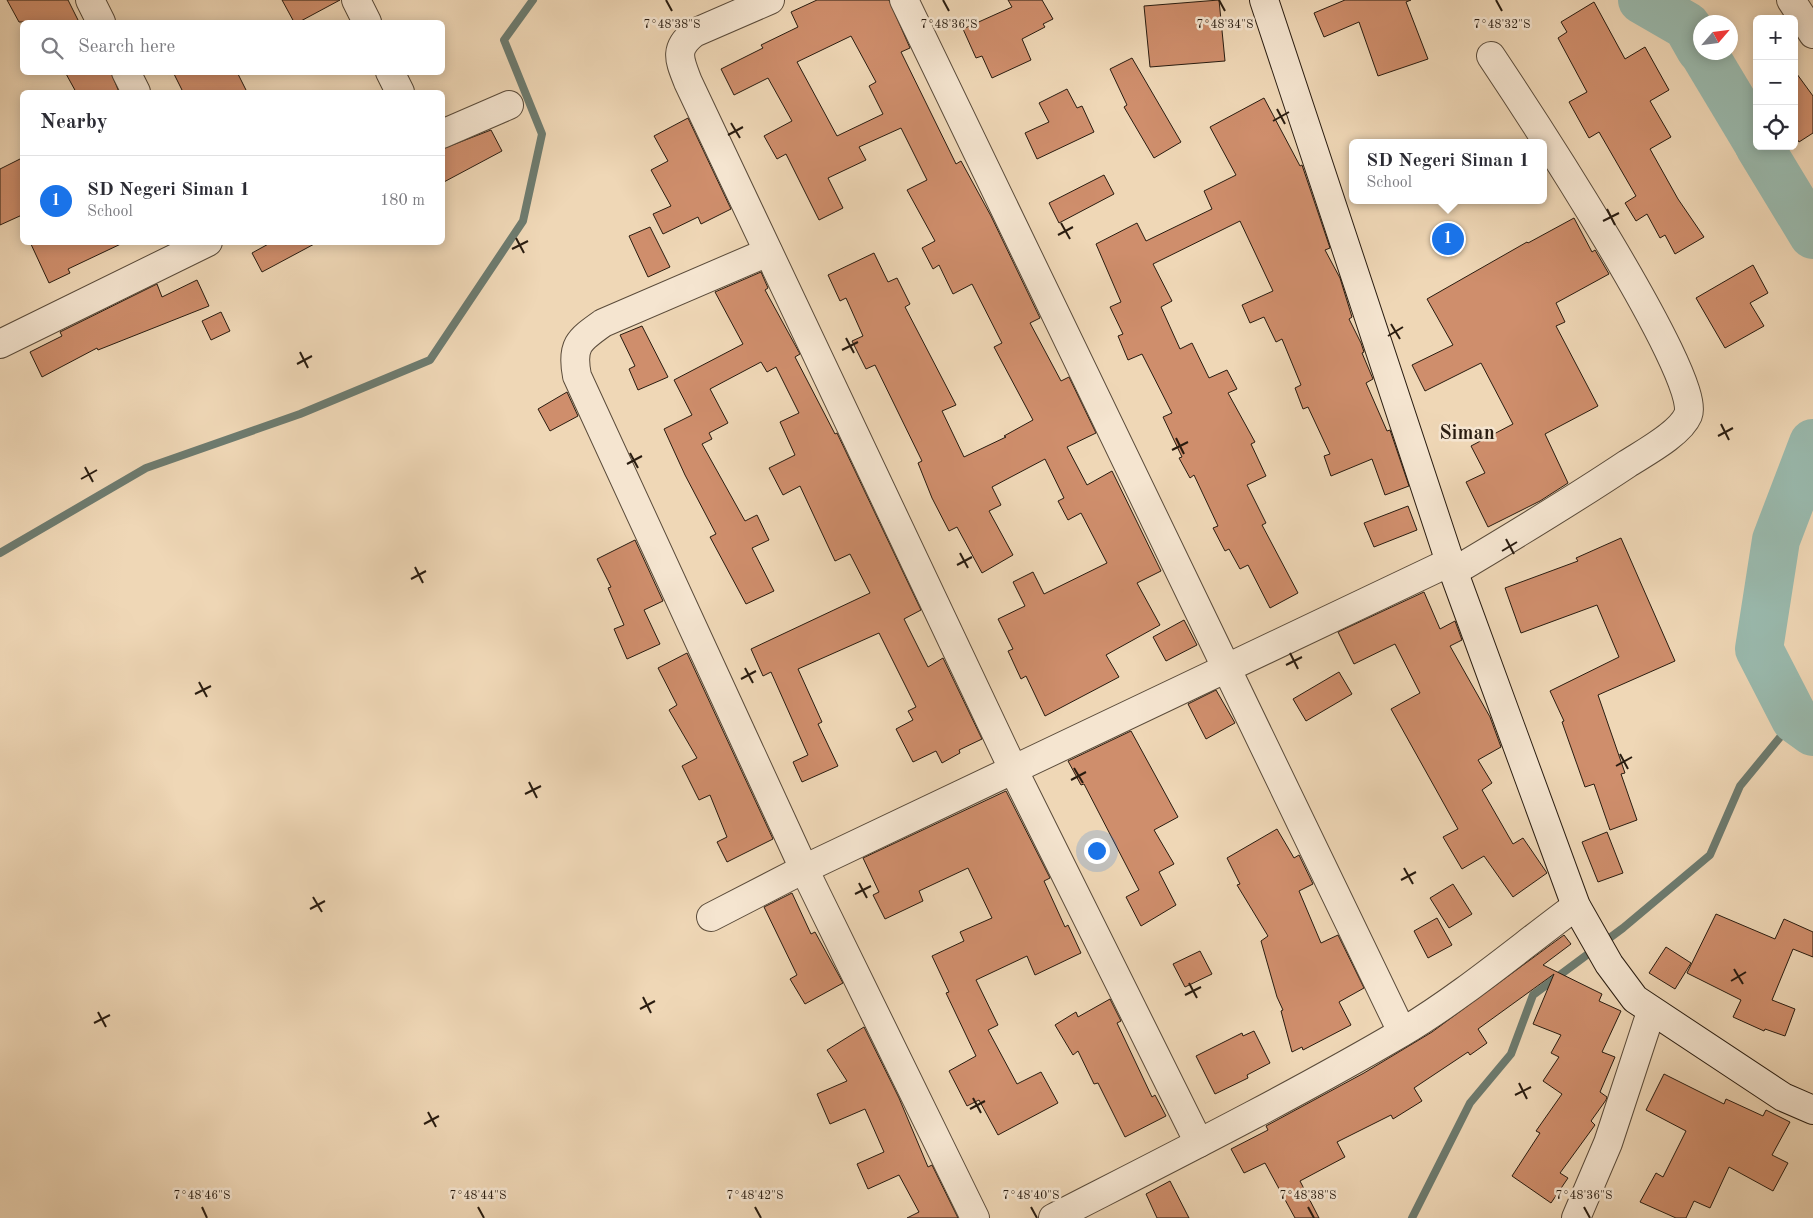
<!DOCTYPE html>
<meta charset="utf-8">
<style>
body{margin:0;font-family:"Old Standard TT",serif;background:#f7f7f7;color:#2b2b33}
.controls{position:absolute;right:15px;top:15px;display:grid;overflow:hidden;border-radius:8px;box-shadow:0 2px 12px #0003}
.controls button{width:45px;height:45px;display:grid;place-items:center;padding:0;border:0;border-bottom:1px solid #e1e1e2;background:#fff;color:#2b2b33;font:25px sans-serif}
.compass{position:absolute;left:1693px;top:15px;width:45px;height:45px;border-radius:50%;background:#fff;box-shadow:0 2px 12px #0003;rotate:62deg}
.you{position:absolute;left:1096px;top:850px;width:18px;height:18px;margin:-12px;border:4px solid #fff;border-radius:50%;background:#1a73e8;box-shadow:0 0 0 8px #1a73e833}
.badge{display:grid;place-items:center;width:32px;height:32px;border-radius:50%;background:#1a73e8;color:#fff;font-size:16px;font-weight:700}
.pin{position:absolute;translate:-50% -50%;border:2px solid #fff;box-shadow:0 1px 5px #0006}
.popup{position:absolute;left:1349px;top:139px;width:198px;height:65px;box-sizing:border-box;display:grid;place-content:center;border-radius:8px;background:#fff;filter:drop-shadow(0 1px 4px #0005);font-size:16px;white-space:nowrap;color:#7c7c81}
.popup b{font-size:19px;color:#2b2b33}
.popup::after{content:'';position:absolute;left:50%;top:100%;margin-left:-10px;border:10px solid transparent;border-top-color:#fff}
.list{margin:0;padding:0;list-style:none}
h2{display:flex;justify-content:space-between;align-items:center;height:65px;margin:0;padding:0 20px;font-size:21px}
h2 small{font-size:16px;font-weight:400;color:#7c7c81}
.list li{display:grid;grid-template-columns:32px 1fr auto;gap:15px;align-items:center;box-sizing:border-box;height:90px;padding:0 20px;border-top:1px solid #e1e1e2}
.list b{display:block;font-size:19px;white-space:nowrap}
.list p{margin:0;font-size:16px;white-space:nowrap;color:#7c7c81}
.list em{font-size:16px;font-style:normal;color:#7c7c81}
.icon{flex:none;width:28px;height:28px;fill:none;stroke:currentColor;stroke-width:2;stroke-linecap:round;stroke-linejoin:round}
.map{position:relative;flex:none;width:1813px;height:1218px;overflow:hidden}
.search{position:absolute;background:#fff;box-shadow:0 2px 12px #0003;left:20px;top:20px;width:425px;height:55px;display:flex;align-items:center;gap:12px;box-sizing:border-box;padding:0 18px;border-radius:8px;color:#7c7c81;font-size:19px}
.panel{position:absolute;background:#fff;box-shadow:0 2px 12px #0003;left:20px;top:90px;width:425px;height:155px;border-radius:8px}
.map>svg:first-child{display:block}
.lines{fill:none;stroke-linecap:round;stroke-linejoin:round}
.stream{stroke:#6d7b6f;stroke-width:8}
.river{stroke:#9abaae;stroke-width:48}
.building{fill:#cf8e6c;stroke:#291c10;fill-rule:evenodd}
.street-casing{stroke:#5a4b3a;stroke-width:30}
.secondary-casing{stroke:#291c10;stroke-width:30}
.street{stroke:#f5e5d0;stroke-width:28}
.secondary{stroke:#f5e5d0;stroke-width:28}
.ticks{fill:none;stroke:#291c10;stroke-width:2}
.labels{text-anchor:middle;dominant-baseline:central;stroke-width:5;stroke-linejoin:round;paint-order:stroke}
.quarter-label{font-size:20px;font-weight:bold;fill:#291c10;stroke:#f5e5d0}
.ticks-label{font-size:12px;text-anchor:middle;fill:#291c10;stroke:#f5e5d0;stroke-width:5;stroke-linejoin:round;paint-order:stroke}
</style>
<div class="map">
<svg width="1813" height="1218" viewBox="0 0 1813 1218">
<rect width="100%" height="100%" fill="#efd7b6"/>
<filter id="stains"><feTurbulence type="fractalNoise" baseFrequency=".004" numOctaves="4"/><feColorMatrix values="0 0 0 0 .2 0 0 0 0 .09 0 0 0 0 .02 0 0 0 .5 -.17"/></filter>
<radialGradient id="worn" r=".72"><stop offset=".6" stop-color="#630" stop-opacity="0"/><stop offset="1" stop-color="#630" stop-opacity=".3"/></radialGradient>
<g class="lines">
<g class="stream">
<polyline points="0,553 146,468 300,414 430,360 523,221 542,134 504,40 533,0"/>
<polyline points="1412,1218 1470,1103 1511,1054 1533,995 1623,928 1710,855 1740,786 1795,719"/>
</g>
<g class="river">
<polyline points="1642,0 1687,26 1700,49"/>
<polyline points="1703,52 1757,142"/>
<polyline points="1759,146 1813,235"/>
<polyline points="1813,443 1776,540 1759,649 1795,719 1813,732"/>
</g>
</g>
<g class="building">
<polygon points="7,0 68,0 79,22 19,22"/>
<polygon points="282,0 340,0 299,22 294,22"/>
<path d="M817,0H889L910,48L901,52L956,164L961,161L991,216L1040,318L1030,323L1061,381L1069,377L1096,433L1067,447L1087,485L1112,471L1161,571L1137,583L1160,625L1106,655L1119,677L1045,716L1026,676L1021,679L1008,651L1013,649L998,619L1025,606L1013,582L1033,572L1044,594L1107,563L1081,513L1068,520L1058,501L1064,498L1045,459L992,487L1001,505L989,511L1013,555L982,573L957,527L949,531L932,498L918,463L922,461L875,365L866,369L852,341L863,336L846,298L840,301L828,275L874,253L888,282L897,278L910,304L905,307L956,405L942,411L964,457L1006,437L1004,436L1033,420L994,347L1002,343L972,284L953,294L939,265L933,269L922,248L935,241L907,190L927,180L901,128L859,147L866,160L828,178L843,208L819,220L786,154L777,159L764,136L792,121L768,78L734,95L721,69L763,48L761,45L798,27L791,12ZM851,36L876,82L869,86L883,114L837,136L797,62Z"/>
<polygon points="1008,0 1042,0 1053,19 1043,24 1045,27 1022,39 1031,60 992,78 982,56 976,58 963,29 1012,7"/>
<polygon points="1219,0 1225,61 1150,67 1144,6"/>
<polygon points="1345,0 1411,0 1406,2 1428,59 1378,76 1359,22 1324,37 1314,13"/>
<polygon points="1594,2 1625,59 1645,47 1669,90 1650,101 1671,137 1650,149 1678,199 1704,237 1675,254 1665,235 1660,238 1647,214 1636,221 1625,203 1636,196 1599,132 1589,138 1569,102 1587,92 1558,38 1567,32 1561,22"/>
<polygon points="1132,58 1181,142 1154,158 1124,107 1127,105 1110,69"/>
<polygon points="1794,70 1813,96 1813,133 1799,142 1794,134"/>
<polygon points="65,72 111,72 119,92 76,92"/>
<polygon points="173,72 237,72 247,92 183,92"/>
<polygon points="1067,89 1077,108 1082,106 1094,132 1037,159 1025,133 1049,122 1039,103"/>
<polygon points="1264,98 1300,166 1302,165 1330,248 1325,250 1340,278 1352,317 1349,319 1361,343 1364,352 1362,353 1373,379 1366,383 1387,431 1390,430 1409,486 1385,495 1372,459 1331,476 1324,456 1330,454 1308,407 1303,409 1295,388 1301,385 1282,339 1276,342 1264,317 1250,323 1242,305 1273,291 1240,221 1153,264 1172,301 1161,307 1180,349 1192,343 1209,378 1227,370 1237,389 1228,393 1255,442 1251,444 1266,476 1247,485 1266,523 1262,525 1298,593 1270,608 1248,565 1240,569 1229,549 1225,551 1213,528 1218,526 1194,475 1190,478 1179,458 1182,457 1163,417 1172,413 1142,354 1128,360 1118,336 1123,334 1110,307 1121,302 1096,244 1137,223 1146,241 1212,209 1204,191 1236,175 1210,127"/>
<polygon points="688,118 731,209 701,224 698,217 663,234 653,214 671,206 651,170 668,161 654,136"/>
<polygon points="491,130 502,151 442,183 442,149"/>
<polygon points="22,158 22,215 0,225 0,169"/>
<polygon points="1104,175 1114,194 1059,223 1049,203"/>
<polygon points="1574,218 1592,252 1595,250 1609,274 1556,303 1565,322 1556,326 1598,406 1545,434 1568,483 1540,501 1488,527 1466,482 1485,473 1471,446 1513,424 1481,363 1425,391 1412,365 1453,345 1427,299 1527,242 1528,243"/>
<polygon points="650,227 670,267 648,277 629,236"/>
<polygon points="30,242 125,242 68,269 70,273 49,283"/>
<polygon points="272,242 318,242 262,272 252,253"/>
<polygon points="1753,265 1768,293 1750,303 1764,326 1725,348 1696,298"/>
<polygon points="761,272 768,288 765,290 800,354 795,357 835,434 837,433 921,610 904,619 928,667 943,658 982,739 959,750 960,753 942,763 936,751 913,762 896,729 913,720 908,711 916,707 879,633 798,669 822,722 818,724 838,766 802,782 793,762 808,755 771,672 763,676 751,649 870,593 850,554 835,561 800,486 783,495 769,468 795,455 780,422 799,413 776,367 767,372 761,362 710,389 728,423 709,433 712,439 702,444 745,521 757,515 769,540 752,548 774,591 746,604 710,537 716,534 685,475 664,429 692,415 674,380 743,344 715,292"/>
<polygon points="197,280 209,306 98,350 97,348 42,377 30,352 62,336 60,332 157,284 162,297"/>
<polygon points="221,312 230,331 211,340 202,321"/>
<polygon points="642,326 668,377 638,390 629,369 635,366 620,335"/>
<polygon points="567,392 578,416 550,431 538,409"/>
<polygon points="1408,506 1417,530 1374,547 1364,523"/>
<polygon points="1621,538 1675,661 1598,695 1625,773 1621,774 1637,820 1610,830 1594,784 1585,787 1562,722 1564,721 1550,691 1619,657 1597,605 1521,633 1505,588 1578,561 1576,558"/>
<polygon points="635,540 663,601 644,610 660,644 627,659 614,629 624,625 608,588 611,587 597,559"/>
<polygon points="1424,592 1440,629 1455,621 1462,640 1450,646 1490,717 1501,747 1478,760 1492,783 1482,790 1513,844 1523,838 1547,873 1513,897 1484,856 1462,869 1443,837 1458,829 1391,709 1420,693 1395,644 1354,664 1338,632"/>
<polygon points="1184,620 1197,645 1166,661 1153,637"/>
<polygon points="687,653 773,839 727,862 717,842 727,837 710,795 699,800 682,766 697,758 669,710 677,705 658,668"/>
<polygon points="1339,672 1352,694 1306,721 1293,699"/>
<polygon points="1216,690 1235,723 1206,739 1188,704"/>
<polygon points="1131,731 1178,817 1154,830 1174,864 1159,872 1176,905 1141,926 1126,897 1139,890 1084,784 1081,785 1068,761"/>
<polygon points="1006,791 1050,878 1044,881 1065,927 1068,925 1081,953 1035,975 1027,956 976,980 998,1025 988,1030 1017,1084 1041,1072 1058,1103 998,1135 979,1100 967,1106 949,1071 976,1056 946,993 949,992 932,956 964,941 960,932 992,918 968,868 919,891 923,901 885,919 873,895 879,892 863,858"/>
<polygon points="1277,829 1294,858 1299,855 1313,884 1299,891 1321,943 1338,935 1364,988 1339,1002 1351,1025 1303,1050 1302,1047 1292,1052 1281,1011 1283,1010 1277,997 1261,941 1268,936 1237,885 1240,884 1227,858"/>
<polygon points="1607,832 1623,873 1598,882 1582,842"/>
<polygon points="1453,884 1472,914 1449,928 1430,898"/>
<polygon points="792,893 811,934 815,932 843,983 805,1004 790,979 797,975 764,907"/>
<polygon points="1716,914 1775,939 1784,919 1813,932 1813,957 1793,949 1772,1000 1795,1009 1785,1036 1765,1029 1764,1031 1733,1017 1741,1000 1687,973"/>
<polygon points="1437,918 1452,945 1428,958 1414,931"/>
<polygon points="1564,935 1571,944 1543,965 1602,994 1599,1001 1621,1011 1602,1052 1615,1057 1600,1092 1607,1097 1606,1100 1591,1121 1595,1125 1560,1173 1568,1178 1551,1203 1512,1176 1540,1133 1536,1131 1562,1094 1543,1081 1559,1057 1551,1053 1561,1035 1533,1024 1554,974 1478,1029 1487,1043 1470,1055 1468,1052 1414,1088 1422,1101 1393,1119 1391,1115 1337,1142 1345,1157 1300,1181 1319,1218 1295,1218 1265,1163 1244,1173 1231,1149 1268,1130 1266,1126 1364,1073 1432,1032"/>
<polygon points="1666,947 1691,963 1675,989 1649,973"/>
<polygon points="1200,951 1212,974 1185,987 1173,964"/>
<polygon points="1110,999 1121,1021 1117,1023 1152,1097 1155,1095 1166,1116 1125,1137 1098,1083 1094,1084 1078,1051 1073,1055 1055,1025 1076,1012 1078,1017"/>
<polygon points="864,1027 899,1098 928,1167 932,1165 958,1218 907,1218 919,1212 899,1175 868,1189 857,1164 884,1152 865,1109 830,1124 817,1094 847,1081 827,1050"/>
<polygon points="1254,1031 1270,1063 1247,1075 1248,1078 1215,1094 1196,1056 1242,1033 1243,1036"/>
<polygon points="1664,1074 1724,1104 1726,1099 1763,1116 1766,1110 1790,1122 1772,1155 1788,1163 1773,1191 1729,1167 1710,1208 1694,1201 1686,1218 1676,1218 1640,1202 1656,1173 1663,1177 1686,1131 1646,1110"/>
<polygon points="1170,1181 1189,1218 1157,1218 1146,1194"/>
</g>
<g class="lines">
<g class="street-casing">
<g id="street">
<polyline points="90,0 101,22"/>
<polyline points="356,0 367,22"/>
<path d="M770,0L694,33C673,49 680,61 688,82L1014,771L1199,1143"/>
<polyline points="904,0 1402,1032"/>
<polyline points="1791,0 1813,34"/>
<polyline points="126,72 136,92"/>
<polyline points="390,72 400,92"/>
<polyline points="442,134 509,105"/>
<path d="M768,252L603,323C579,340 571,345 577,376L804,869L975,1218"/>
<polyline points="0,344 208,242"/>
<path d="M1453,572C1512,537 1570,502 1627,464C1644,453 1680,434 1688,415C1704,378 1521,101 1491,56"/>
<polyline points="711,917 804,869 1450,562"/>
<path d="M1053,1218C1170,1158 1288,1099 1401,1033C1463,996 1519,948 1576,906"/>
<polyline points="1576,1218 1608,1143 1651,1012"/>
</g>
</g>
<g class="secondary-casing">
<polyline id="secondary" points="1264,0 1450,562 1576,906 1609,964 1635,999 1783,1097 1813,1110"/>
</g>
<use href="#street" class="street"/>
<use href="#secondary" class="secondary"/>
</g>
<path class="ticks" d="M666,0L672,11M943,0L949,11M1219,0L1225,11M1496,0L1502,11M1277,109L1285,124M1273,121L1289,112M731,123L740,138M728,135L743,127M1607,209L1615,225M1603,221L1619,213M1061,223L1070,239M1058,235L1073,227M516,238L524,253M512,249L528,241M1391,324L1400,339M1388,336L1403,327M846,338L854,353M842,350L858,342M300,352L308,368M297,364L312,356M1721,424L1729,440M1718,436L1733,428M1176,438L1184,454M1172,450L1188,442M630,453L638,468M627,464L642,456M85,467L93,482M81,479L97,470M1506,539L1514,554M1502,551L1517,542M960,553L968,568M957,565L972,557M415,567L423,583M411,579L426,571M1290,653L1298,669M1286,665L1302,657M745,668L753,683M741,679L756,671M199,682L207,697M195,694L211,686M1620,754L1628,769M1616,766L1632,757M1074,768L1083,783M1071,780L1086,772M529,782L537,798M525,794L541,786M1404,868L1413,884M1401,880L1416,872M859,883L867,898M855,894L871,886M313,897L322,912M310,909L325,901M1734,969L1743,984M1731,981L1746,972M1189,983L1197,998M1185,995L1201,987M643,997L651,1013M640,1009L655,1001M98,1012L106,1027M94,1023L110,1015M1519,1083L1527,1099M1515,1095L1531,1087M973,1098L981,1113M970,1109L985,1101M428,1112L436,1127M424,1124L439,1116M202,1207L207,1218M478,1207L484,1218M755,1207L761,1218M1031,1207L1037,1218M1308,1207L1314,1218M1584,1207L1590,1218"/>
<g class="labels">
<g class="quarter-label">
<text x="1467" y="434">Siman</text>
</g>
</g>
<g class="ticks-label">
<text x="672" y="28">7°48'38"S</text>
<text x="949" y="28">7°48'36"S</text>
<text x="1225" y="28">7°48'34"S</text>
<text x="1502" y="28">7°48'32"S</text>
<text x="202" y="1199">7°48'46"S</text>
<text x="478" y="1199">7°48'44"S</text>
<text x="755" y="1199">7°48'42"S</text>
<text x="1031" y="1199">7°48'40"S</text>
<text x="1308" y="1199">7°48'38"S</text>
<text x="1584" y="1199">7°48'36"S</text>
</g>
<rect width="100%" height="100%" filter="url(#stains)"/>
<rect width="100%" height="100%" fill="url(#worn)"/>
</svg>
<div class="controls">
<button>+</button>
<button>−</button>
<button><svg class="icon" aria-label="locate" viewBox="0 0 24 24"><circle cx="12" cy="12" r="6"/><path d="M12 2v4M12 18v4M2 12h4M18 12h4"/></svg></button>
</div>
<svg class="compass" viewBox="-18 -18 36 36"><path d="M0-13l5 13h-10z" fill="#e53935"/><path d="M0 13l5-13h-10z" fill="#7c7c81"/></svg>
<div class="you"></div>
<div class="pin badge" style="left:1448px;top:239px">1</div>
<div class="popup"><b>SD Negeri Siman 1</b>School</div>
<div class="search"><svg class="icon" aria-label="search" viewBox="0 0 24 24"><circle cx="10" cy="10" r="6"/><path d="M15 15l6 6"/></svg>Search here</div>
<section class="panel">
<h2>Nearby<small></small></h2>
<ul class="list">
<li><span class="badge">1</span><div><b>SD Negeri Siman 1</b><p>School</p></div><em>180 m</em></li>
</ul>
</section>
</div>
